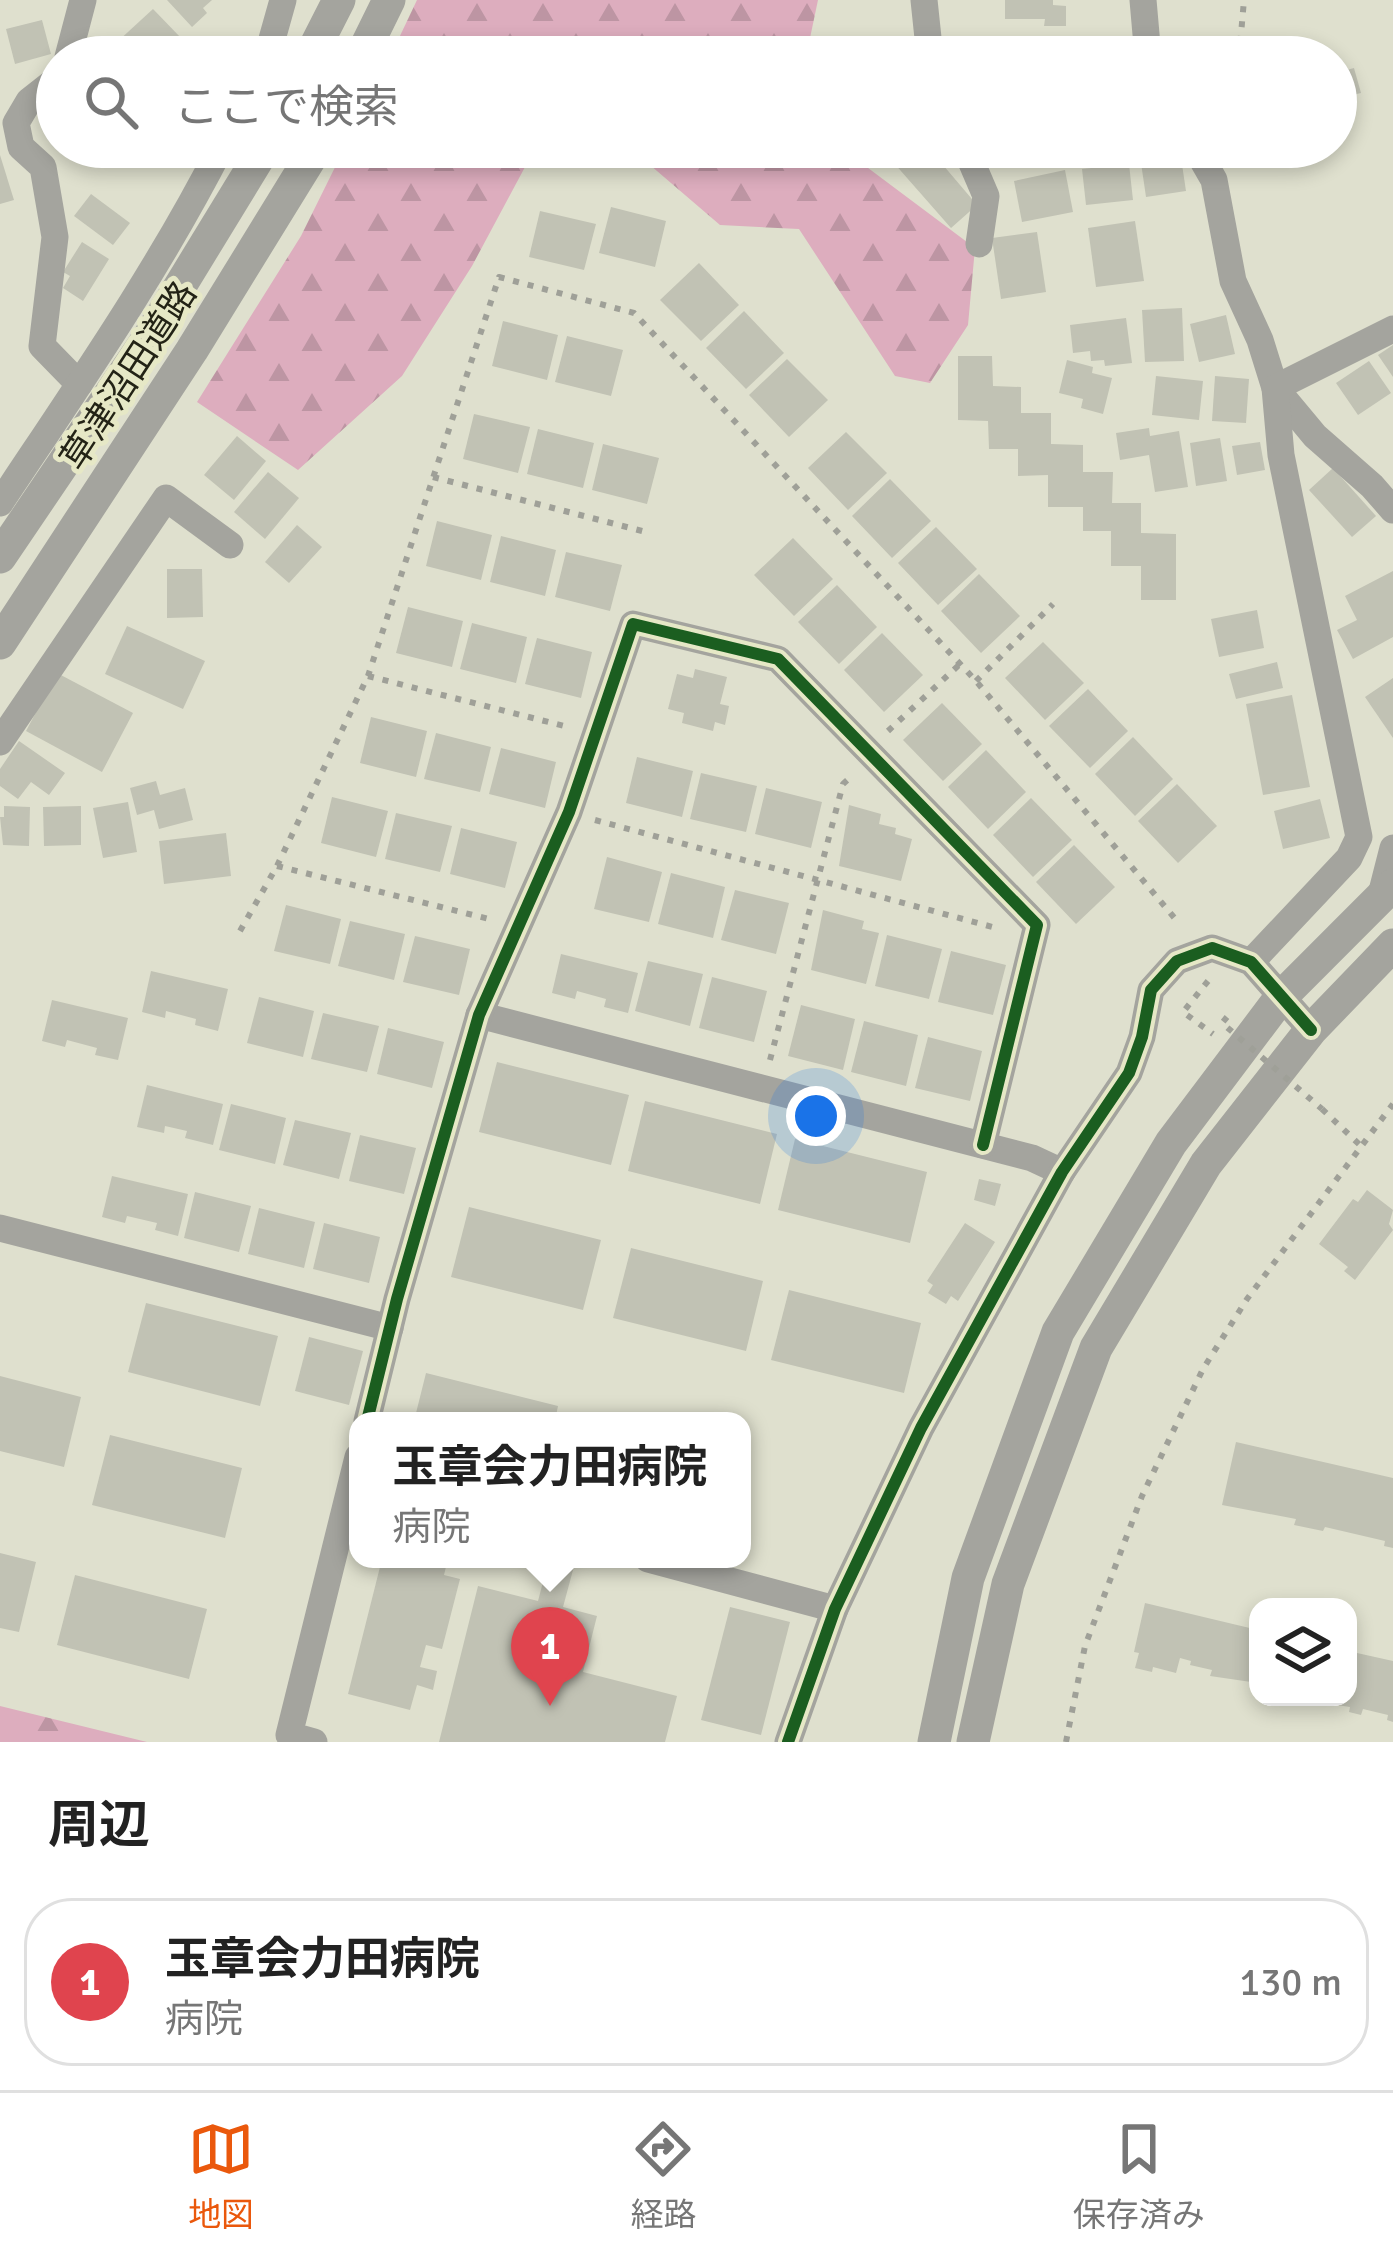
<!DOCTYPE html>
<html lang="ja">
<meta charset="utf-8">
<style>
body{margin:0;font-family:Signika,"Noto Sans JP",sans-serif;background:#f6f6f6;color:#222}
.controls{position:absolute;right:36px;bottom:36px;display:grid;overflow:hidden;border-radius:24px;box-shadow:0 6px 18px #0003}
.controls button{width:108px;height:108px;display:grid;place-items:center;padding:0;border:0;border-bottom:3px solid #e0e0e0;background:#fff;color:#222;font:60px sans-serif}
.you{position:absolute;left:816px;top:1116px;width:42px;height:42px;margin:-30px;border:9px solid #fff;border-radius:50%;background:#1a73e8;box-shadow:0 0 0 18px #1a73e833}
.badge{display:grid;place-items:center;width:78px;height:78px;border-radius:50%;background:#ea580c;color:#fff;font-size:39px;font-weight:700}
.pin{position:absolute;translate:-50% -99px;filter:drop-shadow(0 3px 6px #0008)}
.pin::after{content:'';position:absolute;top:63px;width:42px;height:36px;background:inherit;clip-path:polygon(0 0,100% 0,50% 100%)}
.popup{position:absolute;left:349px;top:1412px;width:402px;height:156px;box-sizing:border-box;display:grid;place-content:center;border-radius:24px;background:#fff;filter:drop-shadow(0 3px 9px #0005);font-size:39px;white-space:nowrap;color:#767676}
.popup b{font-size:45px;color:#222}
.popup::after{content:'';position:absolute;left:50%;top:100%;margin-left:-24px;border:24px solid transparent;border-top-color:#fff}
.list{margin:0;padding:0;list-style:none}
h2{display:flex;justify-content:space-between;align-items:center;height:156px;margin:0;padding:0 48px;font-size:51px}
h2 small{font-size:39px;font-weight:400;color:#767676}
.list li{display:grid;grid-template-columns:78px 1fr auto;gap:36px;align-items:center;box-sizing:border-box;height:168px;margin:0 24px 24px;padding:0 24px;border:3px solid #e0e0e0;border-radius:48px}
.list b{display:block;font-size:45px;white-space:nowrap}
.list p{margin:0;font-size:39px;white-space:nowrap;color:#767676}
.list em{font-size:39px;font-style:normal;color:#767676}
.icon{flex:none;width:66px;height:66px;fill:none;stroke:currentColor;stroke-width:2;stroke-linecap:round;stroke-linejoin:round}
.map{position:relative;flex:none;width:1393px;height:1742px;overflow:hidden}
.search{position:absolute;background:#fff;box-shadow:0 6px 18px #0003;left:36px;right:36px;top:36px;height:132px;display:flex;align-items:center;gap:30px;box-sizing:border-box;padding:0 42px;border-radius:66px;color:#767676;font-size:45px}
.sheet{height:348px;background:#fff}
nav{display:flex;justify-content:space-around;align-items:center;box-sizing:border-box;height:168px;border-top:3px solid #e0e0e0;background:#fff;font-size:33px;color:#767676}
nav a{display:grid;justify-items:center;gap:6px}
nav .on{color:#ea580c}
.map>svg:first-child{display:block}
.forest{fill:url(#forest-firs)}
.building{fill:#c1c2b4}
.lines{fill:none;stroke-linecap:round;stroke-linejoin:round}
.path{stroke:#9fa098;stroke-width:6;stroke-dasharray:6 9;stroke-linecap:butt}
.minor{stroke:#a4a49e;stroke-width:27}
.tertiary{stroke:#a4a49e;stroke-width:33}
.path-bridge{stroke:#9fa098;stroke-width:6;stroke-dasharray:6 9;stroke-linecap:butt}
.cycleway-casing{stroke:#e6e8c6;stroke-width:20}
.cycleway{stroke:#1b5e20;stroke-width:12}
.labels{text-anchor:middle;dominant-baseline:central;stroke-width:10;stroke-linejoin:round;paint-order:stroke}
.street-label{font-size:36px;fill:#232316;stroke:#e6e8c6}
</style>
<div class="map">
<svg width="1393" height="1742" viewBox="0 0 1393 1742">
<defs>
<pattern id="forest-firs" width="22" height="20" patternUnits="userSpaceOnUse" patternTransform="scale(3)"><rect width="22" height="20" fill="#ddadbe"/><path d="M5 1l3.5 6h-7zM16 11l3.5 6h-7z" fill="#bd95a3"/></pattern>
</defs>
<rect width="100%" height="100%" fill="#dfe0ce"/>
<g class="forest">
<polygon points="417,0 818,0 806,57 390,57"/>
<polygon points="345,147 575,147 525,167 472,266 402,376 298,470 197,402 301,236"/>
<polygon points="595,147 840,147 975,248 968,325 930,383 895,376 799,229 720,225 650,165"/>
<polygon points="0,1706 147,1742 0,1742"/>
</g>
<g class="building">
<polygon points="167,0 212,0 203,8 207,13 192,27"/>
<polygon points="1005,0 1053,0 1053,5 1066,6 1066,26 1044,26 1045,19 1005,19"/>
<polygon points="153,9 182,39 162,57 129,57 116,43"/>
<polygon points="42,20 51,54 15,64 6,29"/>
<polygon points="1043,36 1048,56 988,57 986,47"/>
<polygon points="201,39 219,57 182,57"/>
<polygon points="1354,68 1361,93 1339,98 1336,73"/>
<polygon points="895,147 946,147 953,155 943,165 977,205 951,228 886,154"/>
<polygon points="1180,151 1186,191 1146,197 1140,156"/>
<polygon points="0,155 14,200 0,204"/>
<polygon points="1129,164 1133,200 1086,205 1082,169"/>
<polygon points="1065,170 1073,212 1022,222 1014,181"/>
<polygon points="91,194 130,223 113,245 74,216"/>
<polygon points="611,207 666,221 655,267 599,253"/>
<polygon points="540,211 596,224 584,270 529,257"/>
<polygon points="1135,221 1144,281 1096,287 1088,228"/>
<polygon points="1037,232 1046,292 1001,299 992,238"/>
<polygon points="82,242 109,259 83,301 63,288 70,276 63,272"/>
<polygon points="699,263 739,305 701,341 660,300"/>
<polygon points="1182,308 1184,361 1145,362 1142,310"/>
<polygon points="744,311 784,353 746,389 706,348"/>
<polygon points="1226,315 1235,354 1199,362 1190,324"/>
<polygon points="1126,318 1132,363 1105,366 1104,360 1091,361 1090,351 1073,353 1070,325"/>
<polygon points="503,321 558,335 547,380 492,366"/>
<polygon points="567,336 623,350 611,396 555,382"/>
<polygon points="1393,345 1393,377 1378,355"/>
<polygon points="958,356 992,356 993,386 1021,387 1021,413 1051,413 1051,444 1083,445 1083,472 1113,472 1112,503 1141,503 1141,533 1176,534 1176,600 1141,600 1141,566 1111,566 1111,531 1083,531 1083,507 1048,507 1048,475 1018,476 1018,449 989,449 988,421 958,420"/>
<polygon points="787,359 828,400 789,437 749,395"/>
<polygon points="1067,360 1093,367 1092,373 1112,378 1103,414 1081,408 1083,399 1059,393"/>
<polygon points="1369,361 1391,393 1358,415 1336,383"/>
<polygon points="1156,376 1203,381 1199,420 1152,415"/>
<polygon points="1215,376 1249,379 1246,423 1212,421"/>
<polygon points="474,414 530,427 518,473 463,459"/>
<polygon points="1149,428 1150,436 1179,431 1188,487 1155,492 1149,455 1120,460 1116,433"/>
<polygon points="538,429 594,443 583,488 527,474"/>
<polygon points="846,432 887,473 848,510 808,468"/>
<polygon points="237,436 266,461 234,500 204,475"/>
<polygon points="1220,438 1227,481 1196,486 1190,443"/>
<polygon points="1260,442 1265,470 1237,475 1232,446"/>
<polygon points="603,444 659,458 647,504 592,490"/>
<polygon points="1333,468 1376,516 1352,537 1309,490"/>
<polygon points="268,472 299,498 265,539 234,512"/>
<polygon points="890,479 931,521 892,558 852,516"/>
<polygon points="437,521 492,535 481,580 426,566"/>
<polygon points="297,525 322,547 289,583 265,562"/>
<polygon points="936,527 977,569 938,605 898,563"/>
<polygon points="501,536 556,550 545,596 490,582"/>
<polygon points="793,538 833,579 794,616 754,575"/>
<polygon points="566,552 622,565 610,611 555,597"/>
<polygon points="167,569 202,569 203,617 167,618"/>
<polygon points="1393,571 1393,637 1353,659 1337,630 1357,620 1345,596"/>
<polygon points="979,574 1020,616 981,653 941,611"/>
<polygon points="837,585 877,627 839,664 798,622"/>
<polygon points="408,607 463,621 452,667 396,653"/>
<polygon points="1257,610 1264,648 1219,657 1211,619"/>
<polygon points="472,623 527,637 516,683 460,669"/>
<polygon points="127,626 205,661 183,709 105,674"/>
<polygon points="882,633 923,675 884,712 844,670"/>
<polygon points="537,638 592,652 581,698 525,684"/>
<polygon points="1043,642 1084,683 1045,720 1005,678"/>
<polygon points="1277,662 1283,688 1236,699 1229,674"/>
<polygon points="695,669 727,677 720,704 729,706 725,725 715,722 713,731 682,723 684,713 668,709 677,674 693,678"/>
<polygon points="57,673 133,713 102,772 26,731"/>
<polygon points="1393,678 1393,738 1365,697"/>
<polygon points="1088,689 1128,731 1090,768 1049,726"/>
<polygon points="1292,695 1310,787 1263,795 1246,704"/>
<polygon points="942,703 982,744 943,781 903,740"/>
<polygon points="371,717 427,731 416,777 360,763"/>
<polygon points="436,733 491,747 480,792 424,779"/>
<polygon points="1133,737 1173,779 1135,816 1095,774"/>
<polygon points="19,741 65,773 49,795 31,782 18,799 0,786 0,769"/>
<polygon points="501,748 556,762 545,808 489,794"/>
<polygon points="986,750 1026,792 988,829 948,787"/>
<polygon points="637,757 693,771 682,817 626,803"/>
<polygon points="701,773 757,786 746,832 690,819"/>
<polygon points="156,781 160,795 185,788 193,820 159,829 154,810 137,815 130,788"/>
<polygon points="1177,784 1217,826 1178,863 1138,821"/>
<polygon points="766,788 822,802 811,848 755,834"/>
<polygon points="332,797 388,811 376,857 321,843"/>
<polygon points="1031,798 1072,840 1033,877 993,835"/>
<polygon points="1320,799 1330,838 1283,849 1274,811"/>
<polygon points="128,802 137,852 103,858 93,808"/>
<polygon points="849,805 881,814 879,824 896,828 895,834 912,839 901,881 839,866"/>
<polygon points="4,806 30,807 29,846 3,845 0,817 4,817"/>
<polygon points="81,806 81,845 44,846 43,807"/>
<polygon points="396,813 452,826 440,872 385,859"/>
<polygon points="461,828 517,842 505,888 450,874"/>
<polygon points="226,833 231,876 164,884 159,841"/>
<polygon points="1074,845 1115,887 1076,924 1036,882"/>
<polygon points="607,857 662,872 649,922 594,909"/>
<polygon points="671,873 725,887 713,938 658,924"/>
<polygon points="735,890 789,903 776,954 721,940"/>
<polygon points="286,905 341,919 330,964 274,951"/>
<polygon points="823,910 864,921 862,929 879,933 866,984 811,970"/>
<polygon points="350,921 405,934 394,980 338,966"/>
<polygon points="887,935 942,949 929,999 875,986"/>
<polygon points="415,936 470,949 459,995 403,982"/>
<polygon points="951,951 1006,965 993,1015 938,1002"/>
<polygon points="561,954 638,973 628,1013 604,1007 606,999 577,991 575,999 552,993"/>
<polygon points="648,961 703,974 690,1026 635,1011"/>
<polygon points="151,971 228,989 218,1031 195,1025 196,1019 166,1011 165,1018 142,1012"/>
<polygon points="712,977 767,991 754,1042 699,1028"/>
<polygon points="259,997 314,1011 303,1057 247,1043"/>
<polygon points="52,1000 128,1018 118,1060 95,1055 97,1048 67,1040 65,1047 42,1041"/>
<polygon points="801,1005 855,1019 843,1070 788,1056"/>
<polygon points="323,1013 379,1026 367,1072 311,1059"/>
<polygon points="864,1021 918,1035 906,1086 851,1072"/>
<polygon points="388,1028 444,1042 432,1088 377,1074"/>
<polygon points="928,1037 982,1051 970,1101 915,1088"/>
<polygon points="497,1062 629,1095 611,1165 479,1132"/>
<polygon points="147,1085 223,1104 213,1145 185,1138 187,1131 165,1126 164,1133 137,1127"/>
<polygon points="645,1101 777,1134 760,1204 628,1171"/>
<polygon points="231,1104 286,1118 275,1164 219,1150"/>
<polygon points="295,1120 351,1133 339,1179 283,1165"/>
<polygon points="360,1135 416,1148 404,1194 349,1181"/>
<polygon points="795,1139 927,1172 910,1243 778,1210"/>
<polygon points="112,1176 188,1194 178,1236 155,1230 157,1223 127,1216 125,1223 102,1217"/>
<polygon points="979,1179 1001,1184 995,1206 974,1200"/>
<polygon points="1367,1190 1393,1210 1389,1224 1393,1230 1355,1280 1344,1271 1348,1267 1319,1244 1353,1199 1358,1202"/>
<polygon points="195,1192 251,1206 239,1252 184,1238"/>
<polygon points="469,1207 601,1240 583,1310 451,1277"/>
<polygon points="259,1208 315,1222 304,1268 248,1254"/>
<polygon points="324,1223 380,1237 369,1283 313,1269"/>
<polygon points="965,1223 995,1242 958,1301 951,1296 946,1304 928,1293 933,1285 927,1281"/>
<polygon points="631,1248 763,1281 746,1351 613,1318"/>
<polygon points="789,1290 921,1323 904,1393 771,1360"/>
<polygon points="146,1303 278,1336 260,1406 128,1372"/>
<polygon points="309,1337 363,1351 349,1405 295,1391"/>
<polygon points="426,1373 558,1406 555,1421 414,1421"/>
<polygon points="0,1376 81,1397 64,1467 0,1451"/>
<polygon points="110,1435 242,1468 225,1538 92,1505"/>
<polygon points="1236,1442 1393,1478 1393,1548 1384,1546 1385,1541 1325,1527 1323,1531 1294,1525 1296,1519 1222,1505"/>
<polygon points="0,1553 36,1562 19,1632 0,1628"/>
<polygon points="382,1559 448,1559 444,1575 460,1579 442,1649 426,1645 420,1667 437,1671 433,1690 417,1685 410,1710 348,1694"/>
<polygon points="549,1559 576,1559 563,1607 597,1616 583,1672 677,1696 665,1742 439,1742 478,1586 538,1601"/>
<polygon points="75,1575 207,1609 189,1679 57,1645"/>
<polygon points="1145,1603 1258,1630 1258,1683 1210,1676 1212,1670 1190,1665 1191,1661 1180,1658 1176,1673 1153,1667 1152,1672 1135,1668 1139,1653 1134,1652"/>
<polygon points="730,1607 790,1622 761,1735 701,1720"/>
<polygon points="1348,1651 1393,1661 1393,1722 1387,1720 1388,1715 1363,1709 1361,1715 1349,1712 1350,1707 1297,1699 1348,1697"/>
</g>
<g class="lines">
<g class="path">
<polyline points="1239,57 1244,0"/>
<polyline points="433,477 646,532"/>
<polyline points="368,676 568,727"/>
<polyline points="976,681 1053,604"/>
<polyline points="888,731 960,664"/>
<polyline points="595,820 1000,929"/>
<polyline points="277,866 489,919"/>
<polyline points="240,931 277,866 368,676 499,277 634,313 976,681 1177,921"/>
<polyline points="1208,981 1183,1012 1213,1034"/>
<polyline points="770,1060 843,784 853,775"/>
<polyline points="1322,1109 1362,1147"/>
<polyline points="1066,1742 1085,1646 1142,1496 1203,1369 1247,1299 1393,1104"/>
</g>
<g class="minor">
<polyline points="924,0 930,57"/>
<polyline points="1143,0 1148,57"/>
<polyline points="68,57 83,0"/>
<polyline points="267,57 283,0"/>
<polyline points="57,79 29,101 16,123 21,147 43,167 55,237 42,346 79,384"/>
<polyline points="965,147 986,196 979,244"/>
<polyline points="1195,147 1214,180 1233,281 1260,340 1275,388 1315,436 1372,486 1393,510"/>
<path d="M0,503C77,387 158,271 221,147"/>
<polyline points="0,742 166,498 230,545"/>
<polyline points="1381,895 1393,848"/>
<polyline points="1251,962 1349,858 1359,837 1281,455 1275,388 1393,329"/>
<polyline points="479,1015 1032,1158 1062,1172"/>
<polyline points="0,1228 390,1328"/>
<polyline points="367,1421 397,1299 479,1015 569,812 633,624 778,659 1037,925 983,1145"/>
<polyline points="648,1559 835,1609"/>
<polyline points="314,1742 289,1735 358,1457"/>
<polyline points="788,1742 835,1609 921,1428 1062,1172 1129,1073 1142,1037 1151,990 1177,961 1212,948 1251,962 1311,1030"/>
</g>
<g class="tertiary">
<polyline points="310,57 339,0"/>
<polyline points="361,57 389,0"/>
<polyline points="0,557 149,337 265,147"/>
<polyline points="0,643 192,350 317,147"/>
<polyline points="934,1742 968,1578 1058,1332 1171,1143 1281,997 1393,885"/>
<polyline points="973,1742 1008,1584 1096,1348 1206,1164 1311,1030 1393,945"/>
</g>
<polyline class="path-bridge" points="1227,1017 1222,1023 1322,1109"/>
<g class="cycleway-casing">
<g id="cycleway">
<polyline points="367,1421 397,1299 479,1015 569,812 633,624 778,659 1037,925 983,1145"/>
<polyline points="788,1742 835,1609 921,1428 1062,1172 1129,1073 1142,1037 1151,990 1177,961 1212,948 1251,962 1311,1030"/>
</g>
</g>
<use href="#cycleway" class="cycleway"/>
</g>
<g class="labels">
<g class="street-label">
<text transform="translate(129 376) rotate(-57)">草津沼田道路</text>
</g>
</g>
</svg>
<div class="controls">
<button><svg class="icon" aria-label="layers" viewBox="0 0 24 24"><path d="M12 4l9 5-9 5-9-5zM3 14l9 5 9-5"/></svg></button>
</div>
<div class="you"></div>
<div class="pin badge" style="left:550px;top:1706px;background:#e0444e">1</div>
<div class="popup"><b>玉章会力田病院</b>病院</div>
<div class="search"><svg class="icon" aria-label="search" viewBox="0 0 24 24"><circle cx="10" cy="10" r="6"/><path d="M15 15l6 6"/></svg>ここで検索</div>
</div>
<section class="sheet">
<h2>周辺<small></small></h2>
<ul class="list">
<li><span class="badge" style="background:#e0444e">1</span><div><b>玉章会力田病院</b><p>病院</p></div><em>130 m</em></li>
</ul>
</section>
<nav>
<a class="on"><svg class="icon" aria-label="map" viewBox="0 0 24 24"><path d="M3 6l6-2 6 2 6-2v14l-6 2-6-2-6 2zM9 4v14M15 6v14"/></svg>地図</a>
<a><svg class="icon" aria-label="directions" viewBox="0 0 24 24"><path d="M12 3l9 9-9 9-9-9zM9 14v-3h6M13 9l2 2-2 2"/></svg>経路</a>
<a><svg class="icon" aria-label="saved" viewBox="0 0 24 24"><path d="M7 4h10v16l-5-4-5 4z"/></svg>保存済み</a>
</nav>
